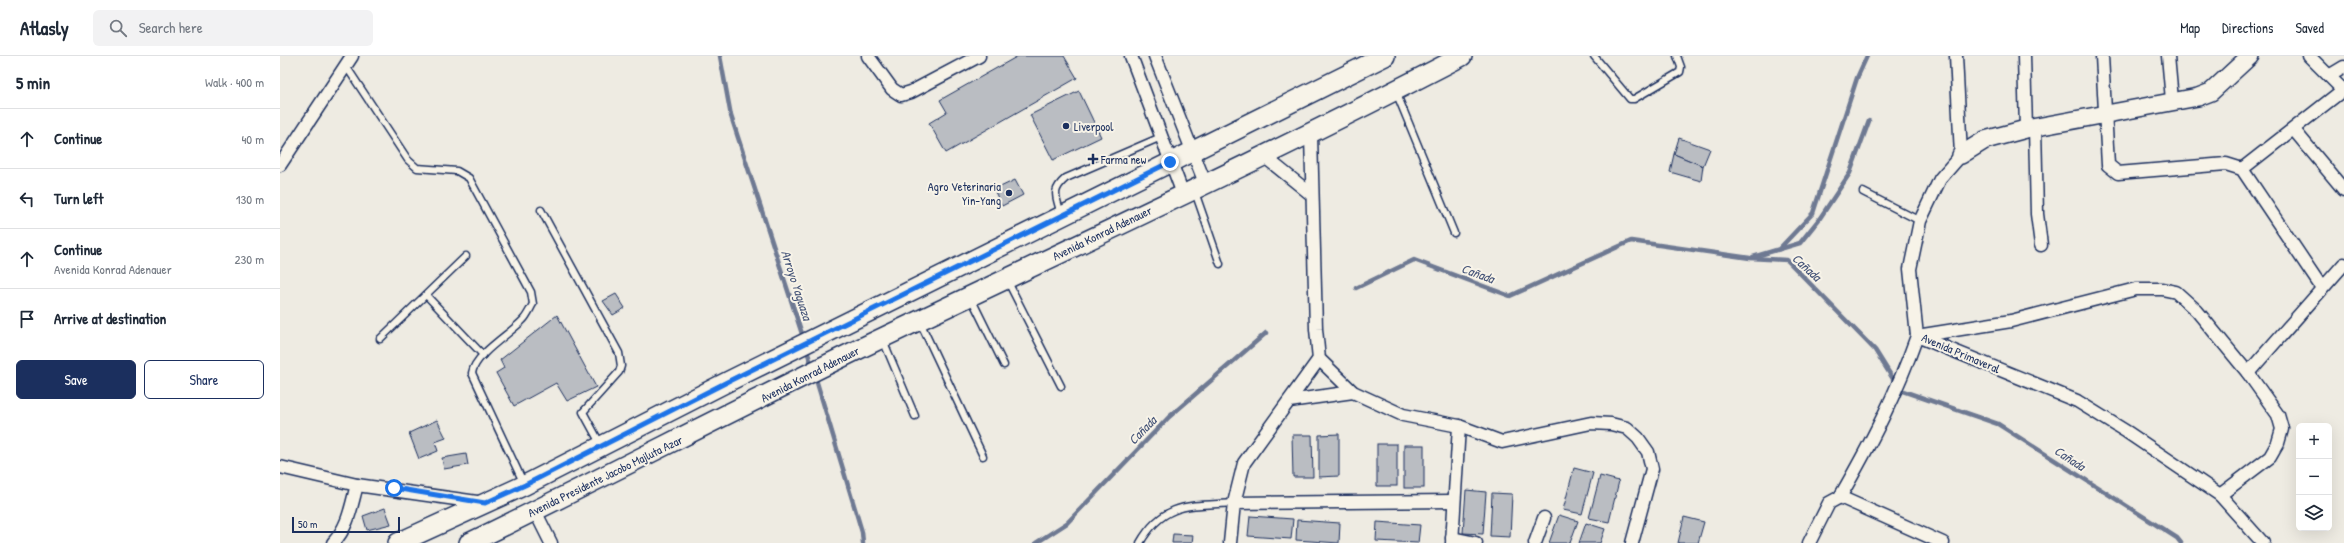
<!DOCTYPE html>
<meta charset="utf-8">
<style>
body{margin:0;font-family:"Patrick Hand",sans-serif;background:#f2f2f3;color:#1f2937}
.controls{position:absolute;right:12px;bottom:12px;display:grid;overflow:hidden;border-radius:6px;box-shadow:0 4px 16px #0002}
.controls button{width:36px;height:36px;display:grid;place-items:center;padding:0;border:0;border-bottom:1px solid #e0e1e3;background:#fff;color:#1f2937;font:20px sans-serif}
.scale{position:absolute;left:12px;bottom:10px;width:108px;box-sizing:border-box;padding-left:4px;border:2px solid #1b2f5e;border-top:0;font-size:11px;line-height:14px;white-space:nowrap;color:#1b2f5e;-webkit-text-stroke:3px #f7f3e8;paint-order:stroke}
.stop{position:absolute;width:12px;height:12px;margin:-9px;border:3px solid #1a73e8;border-radius:50%;background:#fff}
.stop.end{background:#1a73e8;border-color:#fff;box-shadow:0 1px 4px #0008}
.list{margin:0;padding:0;list-style:none}
h2{display:flex;justify-content:space-between;align-items:center;height:52px;margin:0;padding:0 16px;font-size:17px}
h2 small{font-size:13px;font-weight:400;color:#747a83}
.list li{display:grid;grid-template-columns:26px 1fr auto;gap:12px;align-items:center;box-sizing:border-box;height:60px;padding:0 16px;border-top:1px solid #e0e1e3}
.list b{display:block;font-size:15px;white-space:nowrap}
.list p{margin:0;font-size:13px;white-space:nowrap;color:#747a83}
.list em{font-size:13px;font-style:normal;color:#747a83}
.actions{display:flex;gap:8px;padding:12px 16px}
.actions a{flex:1;padding:9px 0;border:1px solid #1b2f5e;border-radius:6px;text-align:center;font-size:14px;color:#1b2f5e}
.actions .main{background:#1b2f5e;color:#fff}
.icon{flex:none;width:22px;height:22px;fill:none;stroke:currentColor;stroke-width:2;stroke-linecap:round;stroke-linejoin:round}
.map{position:relative;flex:none;width:2064px;height:487px;overflow:hidden}
header{display:flex;align-items:center;gap:24px;box-sizing:border-box;height:56px;padding:0 20px;background:#fff;border-bottom:1px solid #e0e1e3}
header strong{font-size:19px}
nav{display:flex;gap:22px;margin-inline-start:auto;font-size:14px}
.search{width:280px;height:36px;background:#f2f2f3;display:flex;align-items:center;gap:10px;box-sizing:border-box;padding:0 14px;border-radius:6px;color:#747a83;font-size:15px}
main{display:flex}
aside{flex:1;background:#fff}
.map>svg:first-child{display:block}
.lines{fill:none;stroke-linecap:round;stroke-linejoin:round}
.stream{stroke:#6e7992;stroke-width:4.5}
.building{fill:#babdc2;stroke:#1b2f5e}
.lane-casing{stroke:#1b2f5e;stroke-width:9}
.street-casing{stroke:#1b2f5e;stroke-width:15}
.secondary-casing{stroke:#1b2f5e;stroke-width:20}
.primary-casing{stroke:#1b2f5e;stroke-width:22}
.lane{stroke:#f7f3e8;stroke-width:6}
.street{stroke:#f7f3e8;stroke-width:12}
.secondary{stroke:#f7f3e8;stroke-width:17}
.primary{stroke:#f7f3e8;stroke-width:19}
.route{stroke:#1a73e8;stroke-width:5}
.poi-dot{fill:#1b2f5e;stroke:#f7f3e8;stroke-width:1.5}
.labels{text-anchor:middle;dominant-baseline:central;stroke-width:4;stroke-linejoin:round;paint-order:stroke}
.poi-label{font-size:12px;fill:#1b2f5e;stroke:#f7f3e8;text-anchor:start}
.street-label{font-size:12px;fill:#1b2f5e;stroke:#f7f3e8}
.water-label{font-size:13px;font-style:italic;fill:#455478;stroke:#f7f3e8}
</style>
<header>
<strong>Atlasly</strong>
<div class="search"><svg class="icon" aria-label="search" viewBox="0 0 24 24"><circle cx="10" cy="10" r="6"/><path d="M15 15l6 6"/></svg>Search here</div>
<nav><a>Map</a><a>Directions</a><a>Saved</a></nav>
</header>
<main>
<aside>
<h2>5 min<small>Walk · 400 m</small></h2>
<ul class="list">
<li><svg class="icon" aria-label="ahead" viewBox="0 0 24 24"><path d="M12 20V5M6 11l6-6 6 6"/></svg><div><b>Continue</b></div><em>40 m</em></li>
<li><svg class="icon" aria-label="left" viewBox="0 0 24 24"><path d="M17 20v-9H6M10 6l-5 5 5 5"/></svg><div><b>Turn left</b></div><em>130 m</em></li>
<li><svg class="icon" aria-label="ahead" viewBox="0 0 24 24"><path d="M12 20V5M6 11l6-6 6 6"/></svg><div><b>Continue</b><p>Avenida Konrad Adenauer</p></div><em>230 m</em></li>
<li><svg class="icon" aria-label="arrive" viewBox="0 0 24 24"><path d="M6 21V4h12l-3 4 3 4H6"/></svg><div><b>Arrive at destination</b></div></li>
</ul>
<div class="actions"><a class="main">Save</a><a>Share</a></div>
</aside>
<div class="map">
<svg width="2064" height="487" viewBox="0 0 2064 487">
<rect width="100%" height="100%" fill="#eeebe2"/>
<filter id="ink" filterUnits="userSpaceOnUse"><feTurbulence type="fractalNoise" baseFrequency=".025" numOctaves="2"/><feDisplacementMap in="SourceGraphic" scale="8" xChannelSelector="R" yChannelSelector="G"/><feConvolveMatrix kernelMatrix="1 2 1 2 8 2 1 2 1" color-interpolation-filters="sRGB"/></filter>
<g filter="url(#ink)">
<g class="lines">
<g class="stream">
<polyline points="440,0 451,60 524,284"/>
<polyline points="1499,193 1533,157 1577,22 1587,0"/>
<polyline points="1473,201 1520,187 1540,162 1570,117 1589,65"/>
<polyline points="1076,232 1134,204 1230,240 1351,185 1470,202 1507,204 1595,294 1620,334 1718,368 1897,482 1901,487"/>
<polyline points="526,291 532,311"/>
<polyline points="535,320 582,476 583,487"/>
<polyline points="756,487 787,467 889,361 986,277"/>
</g>
</g>
<g class="building">
<polygon points="738,0 784,0 797,22 666,97 649,67 667,56 660,44"/>
<polygon points="799,35 821,81 773,104 750,59"/>
<polygon points="1399,82 1430,93 1423,110 1394,98"/>
<polygon points="1394,98 1423,110 1421,125 1390,116"/>
<polygon points="735,124 743,139 722,150 714,134"/>
<polygon points="336,238 345,252 333,259 323,245"/>
<polygon points="277,259 316,331 287,345 276,327 234,350 216,317 224,312 220,304"/>
<polygon points="157,364 166,382 155,386 158,395 139,403 129,377"/>
<polygon points="1059,378 1059,420 1039,421 1039,379"/>
<polygon points="1012,379 1032,379 1033,421 1013,421"/>
<rect x="1097" y="388" width="20" height="42"/>
<rect x="1124" y="389" width="20" height="43"/>
<polygon points="186,398 188,409 164,413 162,402"/>
<polygon points="1294,412 1313,417 1302,458 1283,454"/>
<polygon points="1320,420 1339,425 1329,466 1309,462"/>
<polygon points="1186,434 1206,436 1203,478 1183,477"/>
<polygon points="1212,437 1232,438 1230,481 1210,480"/>
<polygon points="105,452 111,468 87,474 83,460"/>
<polygon points="1279,459 1298,465 1290,487 1269,487"/>
<polygon points="970,460 1013,463 1011,483 968,480"/>
<polygon points="1404,461 1424,466 1418,487 1398,487"/>
<polygon points="1017,464 1060,467 1059,487 1016,484"/>
<polygon points="1097,466 1140,469 1138,487 1096,485"/>
<polygon points="1306,467 1325,473 1320,487 1299,487"/>
<polygon points="893,478 913,479 912,487 892,487"/>
</g>
<g class="lines">
<g class="lane-casing">
<g id="lane">
<polyline points="1314,0 1350,43 1354,43 1400,16 1401,11 1397,0"/>
<path d="M66,10L128,104L137,112L177,115L189,122L251,236L253,248C250,253 247,260 243,264C230,278 195,298 192,317L244,428"/>
<polyline points="1116,36 1174,177"/>
<polyline points="915,136 940,208"/>
<polyline points="1583,136 1640,165"/>
<polyline points="261,154 339,297 341,310 339,316 303,356 321,389"/>
<path d="M781,158C776,140 771,135 786,122L881,81"/>
<polyline points="727,224 781,330"/>
<polyline points="146,239 203,299"/>
<polyline points="691,242 724,309"/>
<polyline points="640,266 703,400"/>
<polyline points="100,283 186,200"/>
<polyline points="603,284 635,360"/>
<path d="M860,487C884,445 911,450 954,447"/>
</g>
</g>
<g class="street-casing">
<g id="street">
<polyline points="588,0 612,33 621,39 631,36 699,0"/>
<polyline points="851,0 903,138"/>
<polyline points="875,0 925,127"/>
<polyline points="1676,0 1681,99 1660,123 1640,165 1630,213 1637,280 1797,345 1847,376 1940,439 1983,487"/>
<polyline points="1744,0 1746,73"/>
<polyline points="1822,0 1828,109 1838,117 1946,108 1962,113 2042,232"/>
<polyline points="1888,0 1892,44"/>
<polyline points="2029,0 2064,35"/>
<polyline points="2049,20 2064,11"/>
<polyline points="1755,71 1757,158 1761,189"/>
<polyline points="2014,74 2064,134"/>
<polyline points="1031,79 1036,273 1039,303 1073,336 1123,359 1179,370 1222,386 1311,367 1331,368 1347,372 1358,382 1368,396 1372,413 1352,487"/>
<polyline points="985,101 1032,139"/>
<polyline points="0,109 72,0"/>
<polyline points="1962,113 2063,34"/>
<polyline points="1968,317 2064,208"/>
<polyline points="1009,345 1073,336"/>
<polyline points="0,411 77,429 204,447"/>
<path d="M1560,441C1591,387 1616,339 1637,280L1731,265L1856,233H1882L1896,236L1917,255L1968,317L1998,359L2002,373L1998,387L1990,401L1940,439"/>
<polyline points="954,447 1174,445"/>
<polyline points="255,455 271,487"/>
<polyline points="1172,482 1196,487"/>
<path d="M53,487C69,470 71,450 77,429"/>
<polyline points="950,487 954,447 964,407 1039,303"/>
<polyline points="1172,487 1179,370"/>
<polyline points="1255,487 1264,462"/>
<polyline points="1529,487 1549,447 1560,441 1663,487"/>
</g>
</g>
<g class="secondary-casing">
<polyline id="secondary" points="1681,99 1705,84 1746,73 1918,41 1931,36 1970,0"/>
</g>
<g class="primary-casing">
<g id="primary">
<polyline points="118,487 245,429 449,325 1105,0"/>
<path d="M189,487C319,424 447,357 577,294C779,197 983,104 1182,0"/>
</g>
</g>
<use href="#lane" class="lane"/>
<use href="#street" class="street"/>
<use href="#secondary" class="secondary"/>
<use href="#primary" class="primary"/>
</g>
</g>
<g class="lines" filter="url(#ink)">
<polyline class="route" points="114,432 205,447 245,429 449,325 890,106"/>
</g>
<g class="poi-dot">
<circle cx="786" cy="70" r="4"/>
<path d="M811 97h4v4h4v4h-4v4h-4v-4h-4v-4h4z"/>
<circle cx="729" cy="137" r="4"/>
</g>
<g class="labels">
<g class="poi-label">
<text x="794" y="70">Liverpool</text>
<text x="821" y="103">Farma new</text>
<text x="721" y="130" text-anchor="end">Agro Veterinaria<tspan x="721" dy="14">Yin-Yang</tspan></text>
</g>
<g class="street-label">
<text transform="translate(822 177) rotate(-26)">Avenida Konrad Adenauer</text>
<text transform="translate(1681 297) rotate(23)">Avenida Primaveral</text>
<text transform="translate(530 318) rotate(-27)">Avenida Konrad Adenauer</text>
<text transform="translate(325 420) rotate(-26)">Avenida Presidente Jacobo Majluta Azar</text>
</g>
<g class="water-label">
<text transform="translate(1527 211) rotate(42)">Cañada</text>
<text transform="translate(1198 217) rotate(20)">Cañada</text>
<text transform="translate(517 229) rotate(72)">Arroyo Yaguaza</text>
<text transform="translate(862 374) rotate(-46)">Cañada</text>
<text transform="translate(1790 402) rotate(33)">Cañada</text>
</g>
</g>
</svg>
<div class="controls">
<button>+</button>
<button>−</button>
<button><svg class="icon" aria-label="layers" viewBox="0 0 24 24"><path d="M12 4l9 5-9 5-9-5zM3 14l9 5 9-5"/></svg></button>
</div>
<div class="scale">50 m</div>
<div class="stop" style="left:114px;top:432px"></div>
<div class="stop end" style="left:890px;top:106px"></div>
</div>
</main>
